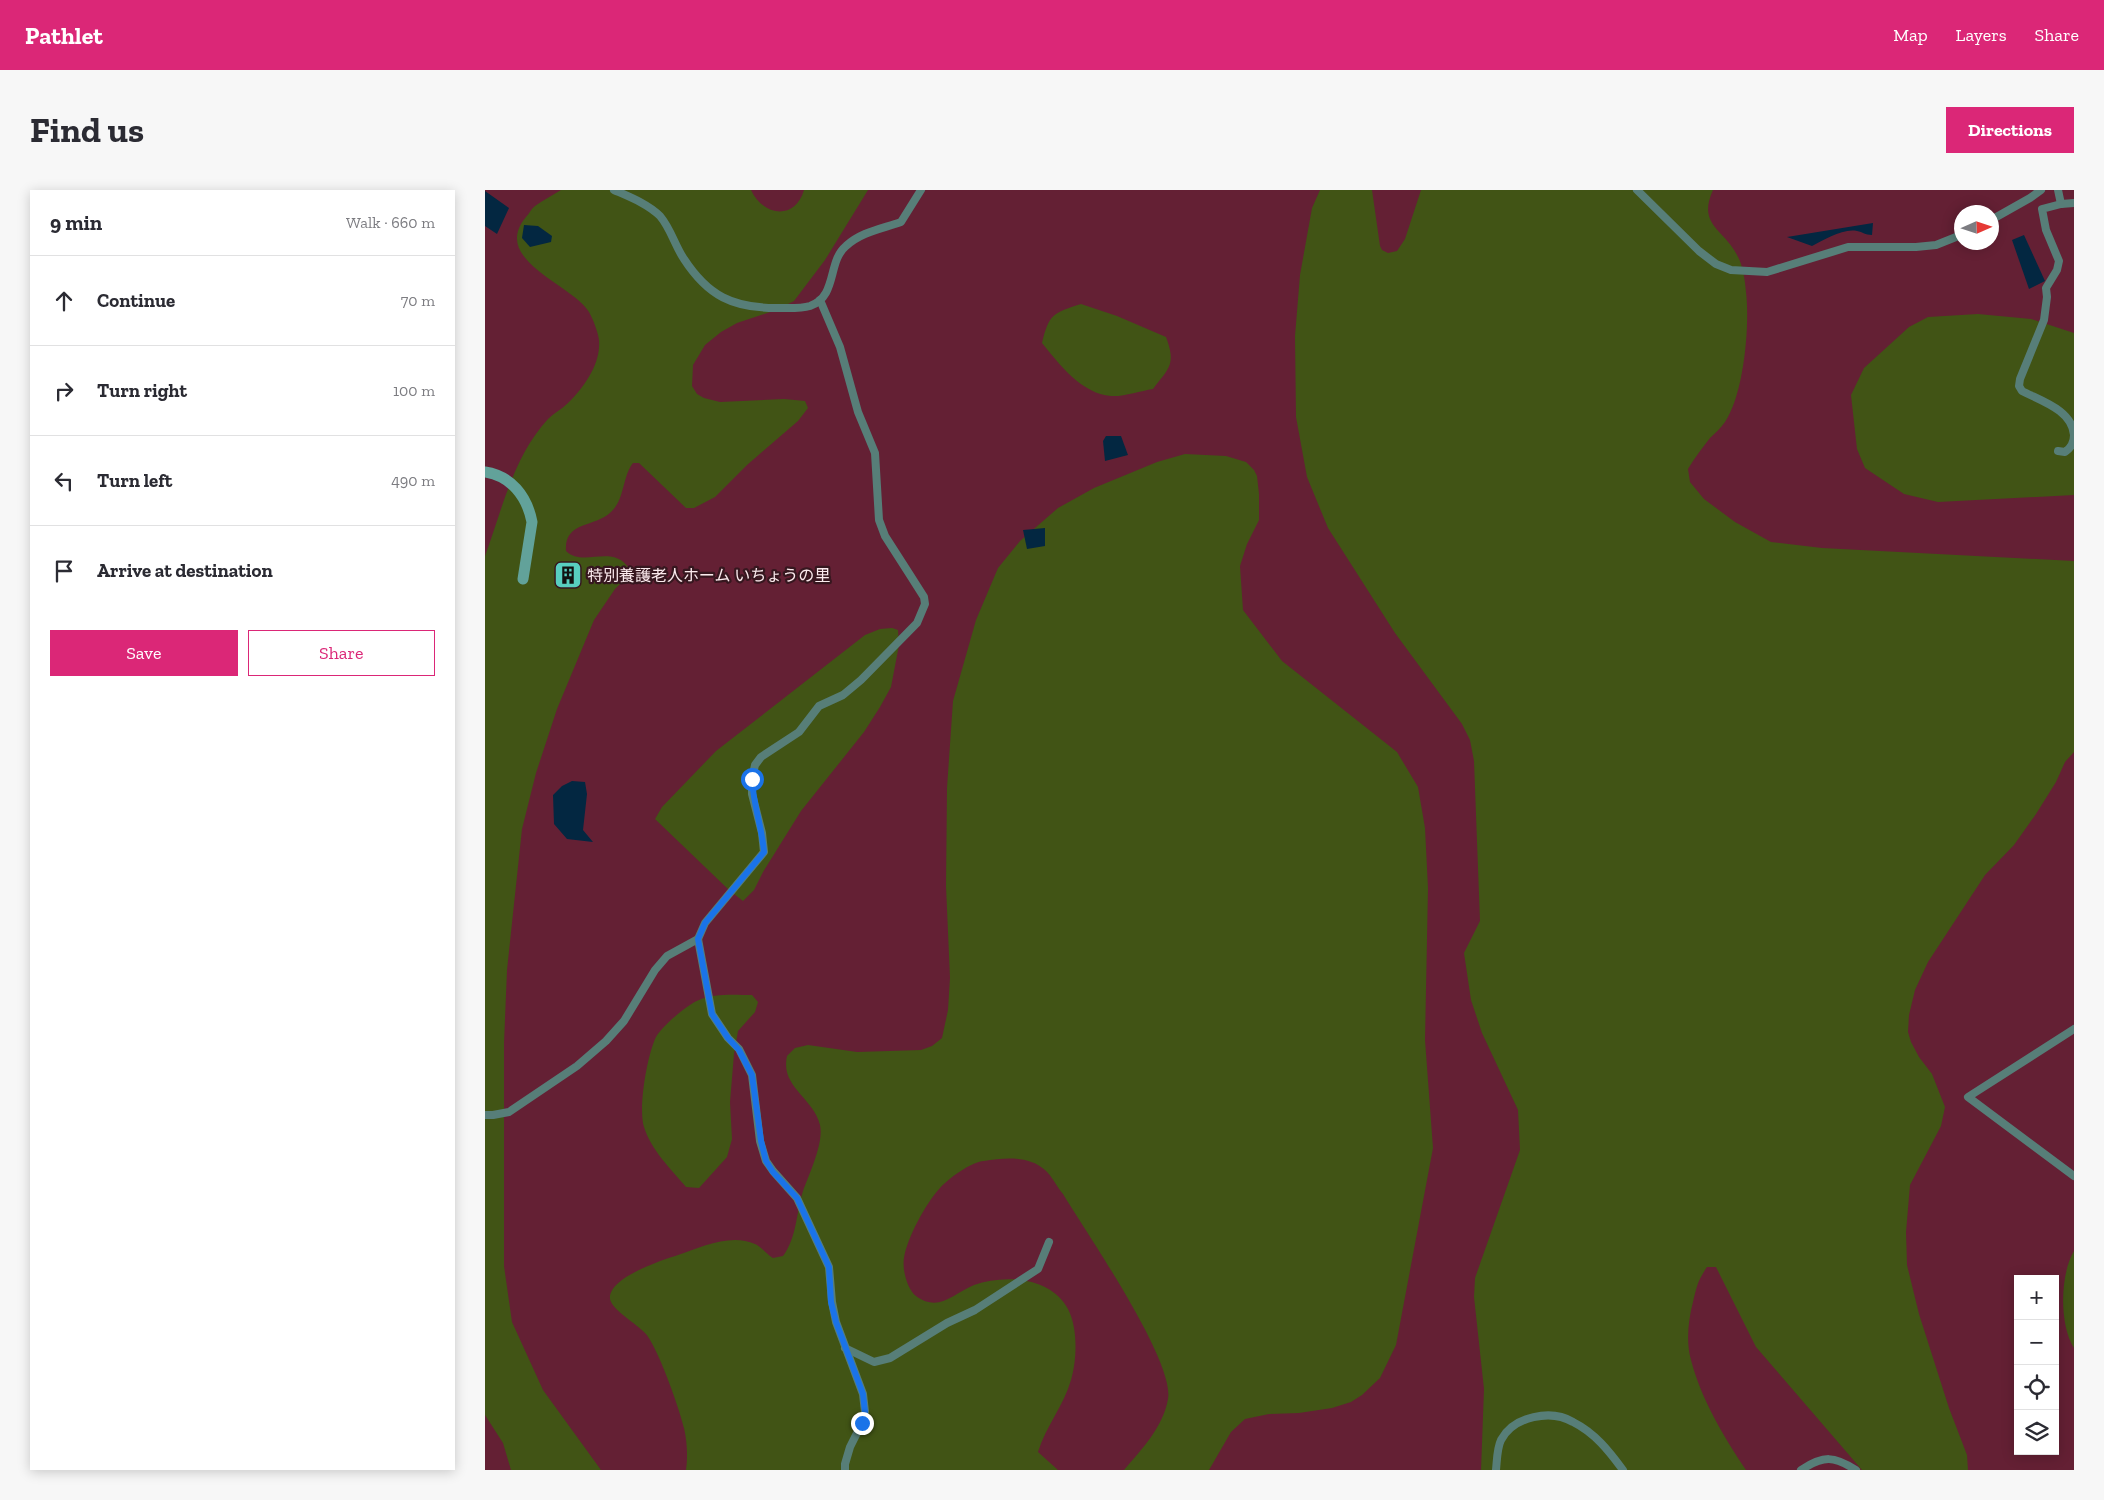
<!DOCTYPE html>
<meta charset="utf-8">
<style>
body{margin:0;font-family:"Zilla Slab","Noto Sans JP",serif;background:#f7f7f7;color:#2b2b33}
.controls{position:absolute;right:15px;bottom:15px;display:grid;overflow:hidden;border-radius:0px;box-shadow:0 2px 12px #0003}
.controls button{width:45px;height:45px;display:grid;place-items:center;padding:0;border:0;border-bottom:1px solid #e1e1e2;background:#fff;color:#2b2b33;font:25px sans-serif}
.compass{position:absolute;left:1469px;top:15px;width:45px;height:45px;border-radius:50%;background:#fff;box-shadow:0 2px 12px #0003;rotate:87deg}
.stop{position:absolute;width:15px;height:15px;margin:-11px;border:4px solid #1a73e8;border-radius:50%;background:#fff}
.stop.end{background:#1a73e8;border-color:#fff;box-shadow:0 1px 5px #0008}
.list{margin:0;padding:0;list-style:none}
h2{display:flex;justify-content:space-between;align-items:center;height:65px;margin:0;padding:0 20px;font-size:21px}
h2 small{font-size:16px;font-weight:400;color:#7c7c81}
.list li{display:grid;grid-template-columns:32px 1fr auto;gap:15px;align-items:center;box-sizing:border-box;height:90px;padding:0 20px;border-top:1px solid #e1e1e2}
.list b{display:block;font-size:19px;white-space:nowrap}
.list em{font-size:16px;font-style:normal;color:#7c7c81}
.actions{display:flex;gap:10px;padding:15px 20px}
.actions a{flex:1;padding:11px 0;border:1px solid #db2777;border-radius:0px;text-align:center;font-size:18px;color:#db2777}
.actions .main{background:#db2777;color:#fff}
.icon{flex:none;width:28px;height:28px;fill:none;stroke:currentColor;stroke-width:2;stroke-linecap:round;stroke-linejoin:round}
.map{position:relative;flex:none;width:1589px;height:1280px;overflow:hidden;border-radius:0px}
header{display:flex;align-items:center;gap:30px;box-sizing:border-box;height:70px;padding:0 25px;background:#db2777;color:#fff}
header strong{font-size:24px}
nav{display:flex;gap:28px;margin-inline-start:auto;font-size:18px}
.intro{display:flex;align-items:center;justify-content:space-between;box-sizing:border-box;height:120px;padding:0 30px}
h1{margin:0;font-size:35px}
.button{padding:12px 22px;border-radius:0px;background:#db2777;color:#fff;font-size:18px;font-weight:700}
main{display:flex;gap:30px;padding:0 30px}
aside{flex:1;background:#fff;border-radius:0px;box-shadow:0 2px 12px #0003}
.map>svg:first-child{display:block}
.green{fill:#415415}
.water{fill:#032741}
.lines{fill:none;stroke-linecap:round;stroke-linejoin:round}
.street{stroke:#577e78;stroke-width:8}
.secondary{stroke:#62a29a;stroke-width:11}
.route{stroke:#1a73e8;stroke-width:6}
.labels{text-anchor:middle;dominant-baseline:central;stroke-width:4.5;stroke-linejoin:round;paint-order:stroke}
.poi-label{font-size:16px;fill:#fbeaed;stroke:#36171f;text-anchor:start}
</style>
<header>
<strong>Pathlet</strong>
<nav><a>Map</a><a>Layers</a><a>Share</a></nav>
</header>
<div class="intro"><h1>Find us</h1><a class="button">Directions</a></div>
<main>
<aside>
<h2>9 min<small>Walk · 660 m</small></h2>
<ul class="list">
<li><svg class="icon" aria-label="ahead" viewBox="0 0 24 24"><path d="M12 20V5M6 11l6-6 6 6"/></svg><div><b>Continue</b></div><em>70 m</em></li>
<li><svg class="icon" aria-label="right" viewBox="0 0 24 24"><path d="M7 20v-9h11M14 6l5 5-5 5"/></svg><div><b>Turn right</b></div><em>100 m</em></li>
<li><svg class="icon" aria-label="left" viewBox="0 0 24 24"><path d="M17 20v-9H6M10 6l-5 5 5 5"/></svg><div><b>Turn left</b></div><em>490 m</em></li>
<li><svg class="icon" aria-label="arrive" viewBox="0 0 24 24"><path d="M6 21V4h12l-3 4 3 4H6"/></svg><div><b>Arrive at destination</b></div></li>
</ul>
<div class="actions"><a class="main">Save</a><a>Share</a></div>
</aside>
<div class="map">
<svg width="1589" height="1280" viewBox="0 0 1589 1280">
<rect width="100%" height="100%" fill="#642034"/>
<g class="green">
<path d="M76,0H266C278,26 310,31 319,0H383L340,70L309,111L291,120L252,133L236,142L220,155L208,175L207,196L212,204L219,208L235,212L299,209L320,211L323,218L313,231L262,275L230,307L209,318H201L154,273H148C137,287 140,309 126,322C109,338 79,331 81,361C98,378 129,353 144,379L140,389L130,399L109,430L72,519L51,583L37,639L22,780L19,853V1076L27,1132L58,1200L116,1280H26L18,1253L0,1225V366C17,320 28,267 63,229C69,223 77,219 83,213C99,197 116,174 114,150C113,142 108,129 104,122C87,94 5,70 41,27C44,24 46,19 50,16C58,10 68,5 76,0Z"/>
<path d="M835,0H887L895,56L897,60L903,63L912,61L920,49L936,0H1228C1212,35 1239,39 1252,65C1258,75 1260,90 1261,102C1265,135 1259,204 1240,232C1236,238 1230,243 1225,248C1217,258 1209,269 1203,279L1205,292L1219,309L1250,332L1286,352L1337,358L1589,371V562L1580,572L1571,592L1551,624L1529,655L1500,685L1443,772L1430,800L1424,825L1423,842L1426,852L1434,867L1447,884L1460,917L1456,936L1425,995L1421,1042L1422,1075L1434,1124L1464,1218L1482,1265L1483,1280H1377L1271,1157L1231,1077H1222C1212,1092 1212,1096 1208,1112C1203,1131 1201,1152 1206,1170C1216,1209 1239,1247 1261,1280H996L999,1199L989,1107L990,1088L1035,960L1033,920L997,843L986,810L979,763L995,731L989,571L985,550L977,534L910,443L843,338L822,287L811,227L810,146L815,85L827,18Z"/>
<path d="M596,114L632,126L681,147C691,174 685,177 668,199C655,201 638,207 626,206C597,204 574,174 557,153C564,124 568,123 596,114Z"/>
<polygon points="1493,124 1546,129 1589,143 1589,305 1453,312 1419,304 1380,278 1372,259 1366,205 1379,178 1424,137 1443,127"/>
<path d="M700,264L741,266L761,272L769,280L772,286L774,304V330L762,354L755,376L758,420L797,471L912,562L933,597L940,638L943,698L940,850L948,958L911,1155L895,1188L877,1205L866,1212L847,1218L814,1223L784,1224L760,1229L746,1242L724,1280H639C657,1259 678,1237 683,1209C690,1171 601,1042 578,1004C572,997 567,986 560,980C543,965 519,968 499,971C486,972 464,988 455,998C441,1013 422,1048 419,1068C417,1079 422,1099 431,1106C454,1123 469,1103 489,1095C520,1084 566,1087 583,1119C593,1138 592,1170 586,1190C579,1215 561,1236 553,1262L573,1280H201C203,1267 202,1251 199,1238C195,1220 172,1155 160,1143C152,1134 127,1120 125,1109C123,1087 178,1070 193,1065C216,1057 246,1043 270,1054C277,1057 281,1064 288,1068L298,1066C312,1047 311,1023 318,1001C324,984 339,953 335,935C328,907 295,897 302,866L310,858L323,855L372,862L436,860L447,856L457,848L463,820L465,788L461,696L462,598L468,511L491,430L513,378L535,351L573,318L609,298L672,272Z"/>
<polygon points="407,438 413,440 414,455 406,497 395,517 379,542 316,621 278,682 269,700 258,711 244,700 170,629 177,617 231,561 380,445 395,439"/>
<path d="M267,805L273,812L270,822L253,841L249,864L245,912L247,949L242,967L214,998L201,997C186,979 166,960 159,937C153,919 162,865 171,847C176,837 203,814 214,810C229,803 251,805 267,805Z"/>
<path d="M1589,1061V1158C1574,1135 1575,1084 1589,1061Z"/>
</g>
<g class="water">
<polygon points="0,1 24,18 12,44 0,36"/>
<path d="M1388,33L1387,45C1380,45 1378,42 1372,41C1358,38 1339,50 1327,56L1302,47Z"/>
<polygon points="39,35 53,36 67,46 66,52 45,57 37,48"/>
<polygon points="1539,45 1560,91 1544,99 1527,50"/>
<polygon points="621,246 636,246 643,265 620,271 618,251"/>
<polygon points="560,338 560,356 542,359 538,340"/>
<polygon points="87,591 100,592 102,604 98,640 108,652 82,649 69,634 68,605 77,596"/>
</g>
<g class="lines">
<g class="street">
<path d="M129,0C145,7 163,14 175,26C186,39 190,56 199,69C223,106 248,118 291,118C303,118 315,119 325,116C353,106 342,72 361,56C376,42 396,39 416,32L436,0"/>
<polyline points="1152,0 1214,61 1231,74 1246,80 1282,82 1363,57 1431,57 1451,55 1476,45"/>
<polyline points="1573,0 1576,14"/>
<polyline points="1506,30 1545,8 1556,0"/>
<polyline points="335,110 355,157 373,222 390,263 394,330 400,346 425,385 439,407 440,414 432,433 376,490 358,505 334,516 314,542 276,567 270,575 267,589 267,604 277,643 279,662 220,733 213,749 227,824 243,848 254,859 267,885 275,951 281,971 288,981 312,1008 344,1077 347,1112 351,1132 378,1204 380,1222 377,1233 365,1257 360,1274 360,1280"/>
<path d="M1573,261L1580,262C1586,258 1589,253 1589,245C1587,220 1556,211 1537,201L1534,196L1535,189L1559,130L1562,107L1561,98L1572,80L1574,71L1561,40L1557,19L1576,14L1589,13"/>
<polyline points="1589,839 1483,907 1589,986"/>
<polyline points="0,925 8,925 24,922 92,876 121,851 139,831 170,780 182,766 213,749"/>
<polyline points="360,1158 389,1172 405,1168 462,1133 490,1120 553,1079 564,1052"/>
<path d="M1011,1280C1012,1270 1012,1258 1016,1250C1029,1226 1066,1219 1088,1232C1110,1243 1124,1261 1138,1280"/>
<path d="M1316,1280C1339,1265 1349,1266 1371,1280"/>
</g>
<path class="secondary" d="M0,282C26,286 42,306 47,332L38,389"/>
</g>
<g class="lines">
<path class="route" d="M267,589C268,614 277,637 279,662L220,733L213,749L227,824L243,848L254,860L267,885L276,951L281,971L288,982L312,1008L344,1077L346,1112L351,1132L378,1204L380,1222L377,1233"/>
</g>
<defs>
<g id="building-square" transform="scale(1.4375)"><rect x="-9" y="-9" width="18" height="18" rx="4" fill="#58cec0" stroke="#36171f"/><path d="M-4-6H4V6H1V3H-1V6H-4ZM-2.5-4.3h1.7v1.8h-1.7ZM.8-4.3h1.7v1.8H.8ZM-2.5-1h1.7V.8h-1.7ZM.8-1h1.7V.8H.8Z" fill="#111"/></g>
</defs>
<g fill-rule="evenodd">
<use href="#building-square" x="83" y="385"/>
</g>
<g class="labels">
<g class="poi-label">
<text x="102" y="385">特別養護老人ホーム いちょうの里</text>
</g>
</g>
</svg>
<div class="controls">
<button>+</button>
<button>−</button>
<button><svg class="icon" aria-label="locate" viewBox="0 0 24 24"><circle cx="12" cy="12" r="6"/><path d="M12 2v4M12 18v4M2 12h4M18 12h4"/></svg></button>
<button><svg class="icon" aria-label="layers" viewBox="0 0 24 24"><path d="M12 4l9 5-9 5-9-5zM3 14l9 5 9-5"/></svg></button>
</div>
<svg class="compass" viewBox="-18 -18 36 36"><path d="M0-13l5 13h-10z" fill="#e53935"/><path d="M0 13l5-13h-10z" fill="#7c7c81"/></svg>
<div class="stop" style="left:267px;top:589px"></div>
<div class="stop end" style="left:377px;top:1233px"></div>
</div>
</main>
